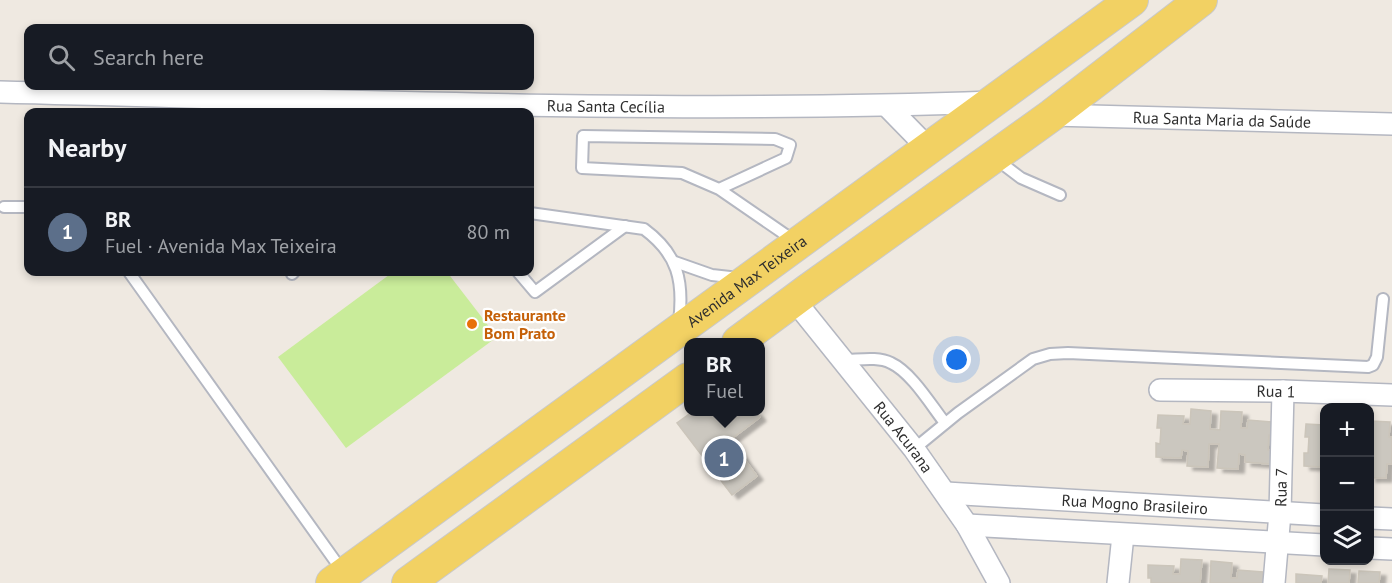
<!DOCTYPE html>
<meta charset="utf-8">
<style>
body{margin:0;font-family:"PT Sans",sans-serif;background:#20242c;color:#f1f3f6}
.controls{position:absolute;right:18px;bottom:18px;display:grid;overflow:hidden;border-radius:12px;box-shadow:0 3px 9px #0003}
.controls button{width:54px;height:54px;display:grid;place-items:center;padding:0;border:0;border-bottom:2px solid #363941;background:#171b24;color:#f1f3f6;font:30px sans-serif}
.you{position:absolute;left:957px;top:360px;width:21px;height:21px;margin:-15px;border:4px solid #fff;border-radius:50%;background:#1a73e8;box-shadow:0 0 0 9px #1a73e833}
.badge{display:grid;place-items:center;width:39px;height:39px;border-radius:50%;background:#2563eb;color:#fff;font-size:20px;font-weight:700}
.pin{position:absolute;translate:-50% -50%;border:3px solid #fff;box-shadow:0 2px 6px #0006}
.popup{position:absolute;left:684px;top:338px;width:81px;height:78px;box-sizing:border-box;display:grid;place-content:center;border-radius:12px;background:#171b24;filter:drop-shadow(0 2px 4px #0005);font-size:20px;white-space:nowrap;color:#9ea1a6}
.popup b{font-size:22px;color:#f1f3f6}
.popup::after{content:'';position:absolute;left:50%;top:100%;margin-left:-12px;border:12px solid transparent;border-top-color:#171b24}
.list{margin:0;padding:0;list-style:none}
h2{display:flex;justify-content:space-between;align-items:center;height:78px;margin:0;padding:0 24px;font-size:26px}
h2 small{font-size:20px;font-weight:400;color:#9ea1a6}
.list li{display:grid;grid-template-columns:39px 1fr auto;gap:18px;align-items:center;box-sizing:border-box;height:90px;padding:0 24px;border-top:2px solid #363941}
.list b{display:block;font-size:22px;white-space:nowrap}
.list p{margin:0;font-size:20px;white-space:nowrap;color:#9ea1a6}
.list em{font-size:20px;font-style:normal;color:#9ea1a6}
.icon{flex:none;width:33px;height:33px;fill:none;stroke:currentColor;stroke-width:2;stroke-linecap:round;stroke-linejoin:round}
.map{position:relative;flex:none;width:1392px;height:583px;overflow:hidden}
.search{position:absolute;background:#171b24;box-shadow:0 3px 9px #0003;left:24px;top:24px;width:510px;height:66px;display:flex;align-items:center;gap:15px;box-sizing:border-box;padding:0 21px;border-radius:12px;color:#9ea1a6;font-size:22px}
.panel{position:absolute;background:#171b24;box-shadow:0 3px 9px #0003;left:24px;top:108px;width:510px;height:168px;border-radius:12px}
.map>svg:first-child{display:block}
.pitch{fill:#c9ec9a}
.building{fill:#cbc7bf;stroke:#cbc5ba;stroke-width:1.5;filter:url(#shadow)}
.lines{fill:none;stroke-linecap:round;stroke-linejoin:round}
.lane-casing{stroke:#b4b7c1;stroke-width:14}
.street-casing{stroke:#b4b7c1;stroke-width:24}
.primary-casing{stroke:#c9c9c9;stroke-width:34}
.lane{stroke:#fff;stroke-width:10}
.street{stroke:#fff;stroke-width:21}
.primary{stroke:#f2d163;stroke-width:32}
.food-dot{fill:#e8710a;stroke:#fff;stroke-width:2}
.labels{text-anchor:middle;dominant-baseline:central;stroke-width:4.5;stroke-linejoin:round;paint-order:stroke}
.street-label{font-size:16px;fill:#2e2e2e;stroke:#fff}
.food-label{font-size:16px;font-weight:bold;fill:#c56008;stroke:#fff;text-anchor:start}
</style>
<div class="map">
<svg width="1392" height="583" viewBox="0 0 1392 583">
<defs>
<filter id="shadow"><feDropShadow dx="6" dy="4" stdDeviation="1.5" flood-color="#0004"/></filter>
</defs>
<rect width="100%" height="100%" fill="#efe9e1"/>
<polygon class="pitch" points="393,272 447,272 497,337 346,448 278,357"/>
<g class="building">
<polygon points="1191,409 1211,411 1210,429 1220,430 1221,411 1242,412 1241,428 1247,428 1248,420 1273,422 1273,435 1269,435 1268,450 1272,451 1270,464 1245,462 1245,455 1239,454 1238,469 1217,468 1219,444 1209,444 1208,467 1187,466 1188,451 1182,450 1181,458 1156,457 1156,443 1160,444 1161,428 1157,428 1158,415 1184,416 1183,424 1190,424"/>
<polygon points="692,412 756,412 760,417 730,440 757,476 732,495 677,423"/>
<polygon points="1370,421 1390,422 1389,437 1392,437 1392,464 1387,464 1386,478 1370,478"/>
<polygon points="1306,424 1324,425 1324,467 1304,466 1304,453 1308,453 1309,437 1305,437"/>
<polygon points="1181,559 1202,560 1200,583 1151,583 1151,578 1148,578 1148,565 1174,566 1173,574 1180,574"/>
<polygon points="1211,561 1232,563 1231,578 1237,578 1238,570 1263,572 1263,583 1210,583"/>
<polygon points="1329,569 1350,570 1349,583 1328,583"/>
<polygon points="1359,571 1380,572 1379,583 1358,583"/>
<polygon points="1296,574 1322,576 1321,583 1296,583"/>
</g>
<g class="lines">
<g class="lane-casing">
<g id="lane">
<polyline points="996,159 1021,178 1060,195"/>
<polyline points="719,189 786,158 790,145 775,139 583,136 582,168 682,173 719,189 796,242"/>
<polyline points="4,207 28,207"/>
<path d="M530,213L644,229C678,254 684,281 679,322"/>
<polyline points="675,262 712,275 739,278"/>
<polyline points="129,272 343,572"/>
<polyline points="518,272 535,292 625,226"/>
<polyline points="292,274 294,272"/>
<path d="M844,360C858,360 878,356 891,363C911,372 931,405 945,423"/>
<polyline points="914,449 958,413 1033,359 1050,354 1068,353 1368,367 1373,365 1377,357 1383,299"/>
</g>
</g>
<g class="street-casing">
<g id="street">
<path id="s1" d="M0,92C330,100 662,114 992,102"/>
<polyline points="887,106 929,149"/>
<path id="s2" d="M1052,115L1392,124"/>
<path id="s3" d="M795,301L914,449L967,525L999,583"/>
<path id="s4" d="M1160,390L1283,391L1392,395"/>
<path id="s5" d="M946,493L1324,515"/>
<polyline points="1370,518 1392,519"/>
<polyline points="967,525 1324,545"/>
<polyline points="1370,548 1392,549"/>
<polyline points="1118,583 1123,535"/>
<path id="s6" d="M1274,583L1280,513L1283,391"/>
</g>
</g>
<g class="primary-casing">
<g id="primary">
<polyline points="738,342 808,290 1052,115 1201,0"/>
<path id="s7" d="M332,583L1132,0"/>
<polyline points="408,583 688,379"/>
</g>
</g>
<use href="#lane" class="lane"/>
<use href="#street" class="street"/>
<use href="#primary" class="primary"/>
</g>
<circle class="food-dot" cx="472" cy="324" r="6"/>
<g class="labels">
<g class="street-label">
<text stroke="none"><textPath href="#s1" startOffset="606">Rua Santa Cecília</textPath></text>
<text stroke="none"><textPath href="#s2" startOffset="170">Rua Santa Maria da Saúde</textPath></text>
<text stroke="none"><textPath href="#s7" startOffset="513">Avenida Max Teixeira</textPath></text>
<text stroke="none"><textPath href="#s4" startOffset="116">Rua 1</textPath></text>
<text stroke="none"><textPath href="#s3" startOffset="174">Rua Acurana</textPath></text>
<text stroke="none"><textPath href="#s6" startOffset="96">Rua 7</textPath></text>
<text stroke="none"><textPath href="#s5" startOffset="189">Rua Mogno Brasileiro</textPath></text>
</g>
<g class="food-label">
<text x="484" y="315">Restaurante<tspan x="484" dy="18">Bom Prato</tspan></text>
</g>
</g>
</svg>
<div class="controls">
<button>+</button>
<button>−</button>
<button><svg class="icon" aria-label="layers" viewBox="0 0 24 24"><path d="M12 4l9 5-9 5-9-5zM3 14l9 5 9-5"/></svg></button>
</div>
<div class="you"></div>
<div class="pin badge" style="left:724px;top:458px;background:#5c6f8a">1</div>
<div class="popup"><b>BR</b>Fuel</div>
<div class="search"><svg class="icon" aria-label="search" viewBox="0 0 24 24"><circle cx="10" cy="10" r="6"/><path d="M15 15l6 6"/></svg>Search here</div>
<section class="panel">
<h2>Nearby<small></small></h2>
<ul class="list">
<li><span class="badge" style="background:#5c6f8a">1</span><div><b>BR</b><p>Fuel · Avenida Max Teixeira</p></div><em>80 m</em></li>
</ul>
</section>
</div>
